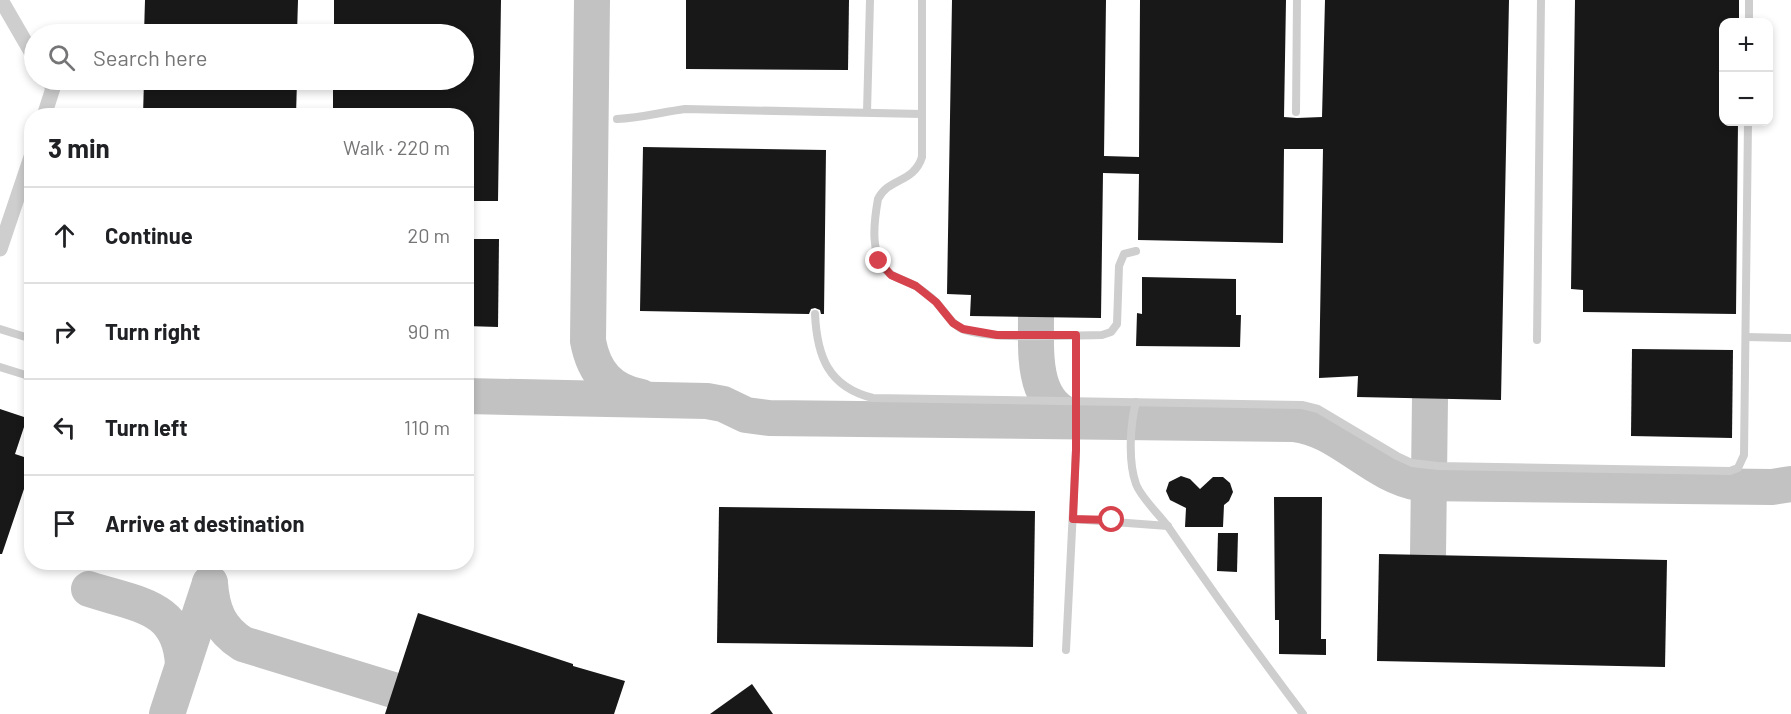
<!DOCTYPE html>
<meta charset="utf-8">
<style>
body{margin:0;font-family:Barlow,sans-serif;background:#f6f6f6;color:#202124}
.controls{position:absolute;right:18px;top:18px;display:grid;overflow:hidden;border-radius:12px;box-shadow:0 3px 9px #0003}
.controls button{width:54px;height:54px;display:grid;place-items:center;padding:0;border:0;border-bottom:2px solid #e0e0e0;background:#fff;color:#202124;font:30px sans-serif}
.stop{position:absolute;width:18px;height:18px;margin:-14px;border:4px solid #d7434d;border-radius:50%;background:#fff}
.stop.end{background:#d7434d;border-color:#fff;box-shadow:0 2px 6px #0008}
.list{margin:0;padding:0;list-style:none}
h2{display:flex;justify-content:space-between;align-items:center;height:78px;margin:0;padding:0 24px;font-size:26px}
h2 small{font-size:20px;font-weight:400;color:#757577}
.list li{display:grid;grid-template-columns:39px 1fr auto;gap:18px;align-items:center;box-sizing:border-box;height:96px;padding:0 24px;border-top:2px solid #e0e0e0}
.list b{display:block;font-size:22px;white-space:nowrap}
.list em{font-size:20px;font-style:normal;color:#757577}
.icon{flex:none;width:33px;height:33px;fill:none;stroke:currentColor;stroke-width:2;stroke-linecap:round;stroke-linejoin:round}
.map{position:relative;flex:none;width:1791px;height:714px;overflow:hidden}
.search{position:absolute;background:#fff;box-shadow:0 3px 9px #0003;left:24px;top:24px;width:450px;height:66px;display:flex;align-items:center;gap:15px;box-sizing:border-box;padding:0 21px;border-radius:33px;color:#757577;font-size:22px}
.panel{position:absolute;background:#fff;box-shadow:0 3px 9px #0003;left:24px;top:108px;width:450px;height:462px;border-radius:24px}
.map>svg:first-child{display:block}
.lines{fill:none;stroke-linecap:round;stroke-linejoin:round}
.taxiway{stroke:#c2c2c2;stroke-width:36}
.building{fill:#181818}
.service{stroke:#cecece;stroke-width:8}
.minor{stroke:#cecece;stroke-width:15}
.route{stroke:#d7434d;stroke-width:8}
</style>
<div class="map">
<svg width="1791" height="714" viewBox="0 0 1791 714">
<rect width="100%" height="100%" fill="#fff"/>
<g class="lines">
<g class="taxiway">
<path d="M592,0L588,341C594,373 610,391 641,397"/>
<path d="M1036,317C1036,360 1031,414 1089,421"/>
<path d="M466,396L707,401L723,404L746,415L769,418L1294,424C1338,428 1374,476 1419,483L1772,487L1791,484"/>
<polyline points="1428,555 1430,398"/>
<path d="M210,583C212,610 219,629 243,644L393,690"/>
<path d="M89,589C137,605 180,605 183,665"/>
<polyline points="167,714 210,583"/>
</g>
</g>
<g class="building">
<polygon points="145,0 298,0 297,34 144,34"/>
<polygon points="334,0 501,0 498,201 466,201 466,116 333,116 333,80 464,80 464,34 334,34"/>
<polygon points="686,0 849,0 848,70 686,69"/>
<polygon points="952,0 1106,0 1104,156 1139,157 1140,0 1286,0 1284,117 1297,118 1322,117 1325,0 1509,0 1501,400 1357,397 1358,376 1319,378 1323,149 1284,149 1283,243 1138,240 1139,174 1103,173 1101,318 970,316 971,295 947,294"/>
<polygon points="1575,0 1739,0 1739,22 1724,22 1724,122 1738,122 1736,314 1583,312 1583,290 1571,289"/>
<polygon points="144,80 297,80 296,116 143,116"/>
<polygon points="643,147 826,150 824,314 821,314 820,310 815,308 811,309 809,314 640,311"/>
<polygon points="466,239 499,239 498,327 466,326"/>
<polygon points="1142,277 1236,279 1236,315 1241,315 1240,347 1136,346 1137,313 1142,314"/>
<polygon points="1632,349 1733,350 1732,438 1631,436"/>
<polygon points="0,409 27,418 15,454 30,459 27,471 32,472 27,490 24,489 2,554 0,554"/>
<polygon points="1181,476 1190,479 1200,489 1213,477 1223,477 1230,483 1233,492 1229,501 1224,505 1223,527 1185,527 1186,508 1170,500 1166,491 1169,482"/>
<polygon points="1274,497 1322,497 1321,639 1326,639 1326,655 1279,654 1279,620 1275,620"/>
<polygon points="719,507 1035,511 1033,647 717,643"/>
<polygon points="1218,533 1238,533 1237,572 1217,571"/>
<polygon points="1379,554 1667,560 1665,667 1377,661"/>
<polygon points="418,613 573,664 573,666 625,681 614,714 385,714"/>
<polygon points="752,684 773,714 710,714"/>
</g>
<g class="lines">
<g class="service">
<path d="M922,0V157C914,183 888,178 878,199C874,221 869,257 889,273C897,279 908,281 917,287C923,291 930,296 935,301C944,310 949,321 960,328C984,341 1071,335 1102,335L1111,332L1117,324L1119,266L1124,254L1136,251"/>
<polyline points="1749,22 1749,0"/>
<polyline points="867,112 870,0"/>
<polyline points="1296,112 1297,0"/>
<path d="M617,119C641,118 662,112 685,109L922,114"/>
<path d="M815,314C817,356 828,387 873,398L1302,405L1318,409L1397,456L1412,463L1438,466L1730,471L1738,468L1744,455L1748,122"/>
<polyline points="0,329 32,339"/>
<polyline points="1746,337 1791,338"/>
<polyline points="1537,340 1541,0"/>
<polyline points="0,367 32,377"/>
<path d="M1136,402C1130,425 1128,462 1136,484C1141,498 1160,515 1169,528C1212,591 1257,653 1303,714"/>
<polyline points="1073,519 1168,526"/>
<polyline points="1066,650 1076,450 1076,335"/>
</g>
<g class="minor">
<polyline points="1,0 34,57"/>
<polyline points="44,116 53,88 48,80"/>
<polyline points="0,249 32,154"/>
</g>
</g>
<g class="lines">
<polyline class="route" points="879,261 891,275 916,286 936,302 953,323 963,329 997,335 1076,335 1076,450 1073,519 1112,520"/>
</g>
</svg>
<div class="controls">
<button>+</button>
<button>−</button>
</div>
<div class="stop" style="left:1112px;top:520px"></div>
<div class="stop end" style="left:879px;top:261px"></div>
<div class="search"><svg class="icon" aria-label="search" viewBox="0 0 24 24"><circle cx="10" cy="10" r="6"/><path d="M15 15l6 6"/></svg>Search here</div>
<section class="panel">
<h2>3 min<small>Walk · 220 m</small></h2>
<ul class="list">
<li><svg class="icon" aria-label="ahead" viewBox="0 0 24 24"><path d="M12 20V5M6 11l6-6 6 6"/></svg><div><b>Continue</b></div><em>20 m</em></li>
<li><svg class="icon" aria-label="right" viewBox="0 0 24 24"><path d="M7 20v-9h11M14 6l5 5-5 5"/></svg><div><b>Turn right</b></div><em>90 m</em></li>
<li><svg class="icon" aria-label="left" viewBox="0 0 24 24"><path d="M17 20v-9H6M10 6l-5 5 5 5"/></svg><div><b>Turn left</b></div><em>110 m</em></li>
<li><svg class="icon" aria-label="arrive" viewBox="0 0 24 24"><path d="M6 21V4h12l-3 4 3 4H6"/></svg><div><b>Arrive at destination</b></div></li>
</ul>
</section>
</div>
